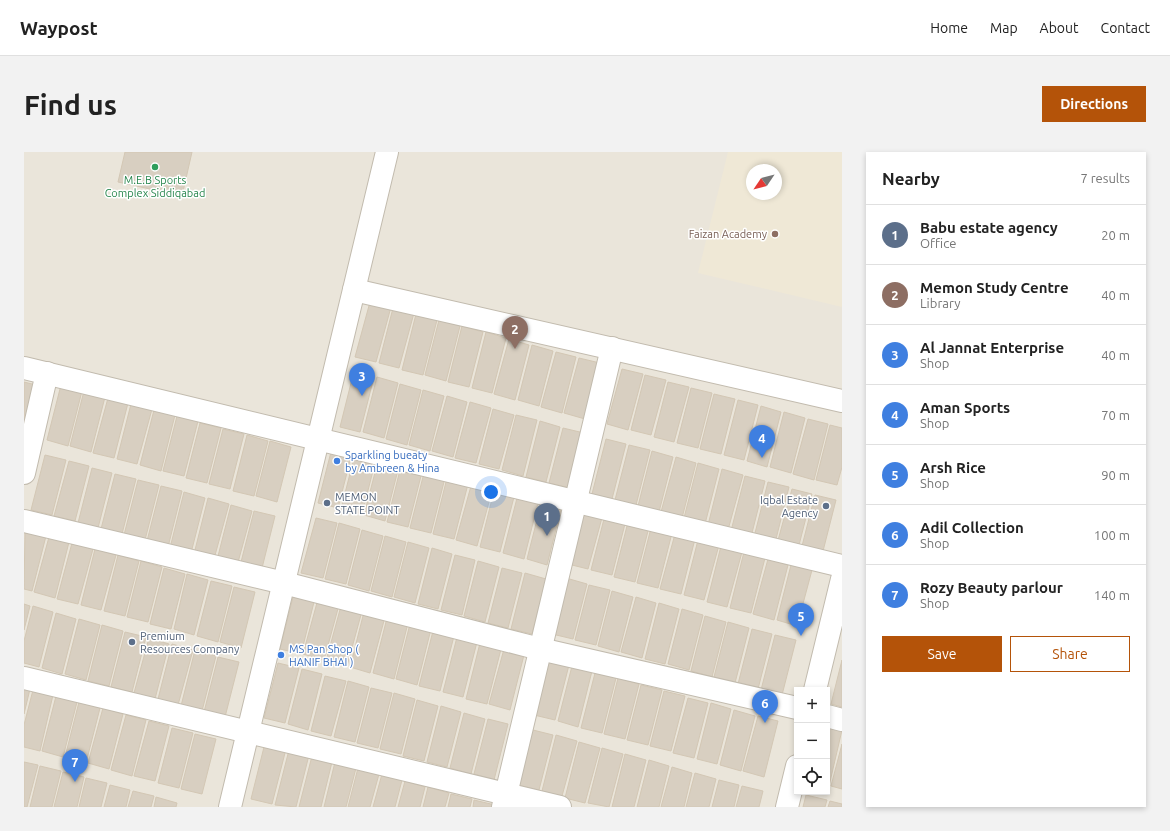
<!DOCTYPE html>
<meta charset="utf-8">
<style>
body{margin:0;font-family:Ubuntu,sans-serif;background:#f2f2f2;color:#222}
.controls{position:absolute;right:12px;bottom:12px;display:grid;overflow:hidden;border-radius:0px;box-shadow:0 2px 6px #0003}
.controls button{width:36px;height:36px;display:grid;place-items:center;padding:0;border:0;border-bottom:1px solid #e0e0e0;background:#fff;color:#222;font:20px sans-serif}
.compass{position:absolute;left:722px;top:12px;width:36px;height:36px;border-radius:50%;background:#fff;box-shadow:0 2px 6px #0003;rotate:235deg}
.you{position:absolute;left:467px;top:340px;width:14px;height:14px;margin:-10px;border:3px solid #fff;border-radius:50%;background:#1a73e8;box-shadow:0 0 0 6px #1a73e833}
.badge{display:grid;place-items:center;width:26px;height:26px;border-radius:50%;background:#b45309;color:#fff;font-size:13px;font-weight:700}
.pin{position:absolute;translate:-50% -33px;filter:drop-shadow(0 1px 2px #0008)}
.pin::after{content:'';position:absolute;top:21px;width:14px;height:12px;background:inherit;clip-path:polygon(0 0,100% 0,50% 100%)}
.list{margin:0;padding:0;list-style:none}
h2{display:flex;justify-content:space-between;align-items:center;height:52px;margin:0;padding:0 16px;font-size:17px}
h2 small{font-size:13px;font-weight:400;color:#767676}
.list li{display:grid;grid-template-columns:26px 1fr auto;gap:12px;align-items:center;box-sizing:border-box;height:60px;padding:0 16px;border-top:1px solid #e0e0e0}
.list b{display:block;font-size:15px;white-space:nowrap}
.list p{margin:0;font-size:13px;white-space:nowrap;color:#767676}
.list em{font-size:13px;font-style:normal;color:#767676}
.actions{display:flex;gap:8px;padding:12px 16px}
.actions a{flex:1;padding:9px 0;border:1px solid #b45309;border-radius:0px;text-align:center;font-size:14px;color:#b45309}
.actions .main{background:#b45309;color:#fff}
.icon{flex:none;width:22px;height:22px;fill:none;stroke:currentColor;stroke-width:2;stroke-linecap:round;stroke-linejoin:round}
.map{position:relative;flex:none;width:818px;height:655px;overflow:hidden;border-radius:0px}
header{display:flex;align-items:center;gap:24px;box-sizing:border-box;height:56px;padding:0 20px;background:#fff;border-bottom:1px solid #e0e0e0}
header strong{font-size:19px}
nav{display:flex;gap:22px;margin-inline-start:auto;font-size:14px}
.intro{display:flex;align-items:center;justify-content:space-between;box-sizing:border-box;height:96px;padding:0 24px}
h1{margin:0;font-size:28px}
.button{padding:10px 18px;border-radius:0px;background:#b45309;color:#fff;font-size:14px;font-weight:700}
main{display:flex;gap:24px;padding:0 24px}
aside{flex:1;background:#fff;border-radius:0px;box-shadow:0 2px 6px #0003}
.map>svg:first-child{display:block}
.residential{fill:#eae5da;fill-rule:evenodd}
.education{fill:#efe8d6;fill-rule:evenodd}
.building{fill:#d8cfc1;stroke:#d3c7b4}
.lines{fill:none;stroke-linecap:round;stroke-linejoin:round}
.minor-casing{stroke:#c2bbae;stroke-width:24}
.minor{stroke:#fff;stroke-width:22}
.leisure-dot{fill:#2e9e5b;stroke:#fff;stroke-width:1.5}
.education-dot{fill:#8d6e63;stroke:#fff;stroke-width:1.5}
.shop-dot{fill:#3f7fe0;stroke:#fff;stroke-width:1.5}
.service-dot{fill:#5c6f8a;stroke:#fff;stroke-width:1.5}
.labels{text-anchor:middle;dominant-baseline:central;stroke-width:3;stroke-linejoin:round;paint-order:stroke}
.leisure-label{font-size:11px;fill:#27864d;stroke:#fff}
.education-label{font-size:11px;fill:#785e54;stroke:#fff;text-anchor:end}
.shop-label{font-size:11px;fill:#366cbe;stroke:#fff;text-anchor:start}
.service-label{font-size:11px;fill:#4e5e75;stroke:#fff;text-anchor:start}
</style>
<header>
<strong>Waypost</strong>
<nav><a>Home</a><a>Map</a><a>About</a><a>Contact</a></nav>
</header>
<div class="intro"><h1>Find us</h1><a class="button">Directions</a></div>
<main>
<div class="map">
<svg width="818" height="655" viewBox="0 0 818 655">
<rect width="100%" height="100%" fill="#f6f3ec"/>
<path class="residential" d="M0,0H818V655H0ZM728,18H752V42H728ZM773,538H803V640H773Z"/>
<path class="education" d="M704,0H818V155L674,121ZM728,18H752V42H728Z"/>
<g class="building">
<polygon points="101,0 168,0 158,44 94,30"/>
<polygon points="346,150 367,155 352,210 331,205"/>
<polygon points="369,156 390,161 375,216 355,211"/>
<polygon points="392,162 413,168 399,223 378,218"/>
<polygon points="415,168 436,174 422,229 401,223"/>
<polygon points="438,174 459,180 445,235 424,230"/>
<polygon points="462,180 482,186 468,241 448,236"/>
<polygon points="485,187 505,193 491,248 470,242"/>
<polygon points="508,193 529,199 515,254 494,248"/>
<polygon points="532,200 552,205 538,261 517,255"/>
<polygon points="555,206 576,211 561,267 540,261"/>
<polygon points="598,217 619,222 604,278 583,272"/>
<polygon points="330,219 350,225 336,280 316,275"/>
<polygon points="621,223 642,228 627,283 607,278"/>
<polygon points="353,225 374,231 360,286 339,280"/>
<polygon points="0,230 12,233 0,280"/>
<polygon points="644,230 665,235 650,290 630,285"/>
<polygon points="376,232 397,238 383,293 362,287"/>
<polygon points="37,233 58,239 44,294 23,288"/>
<polygon points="667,236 688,241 674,296 653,291"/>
<polygon points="399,238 420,244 406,299 385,293"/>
<polygon points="60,239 81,245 67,300 46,294"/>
<polygon points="690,242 711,247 697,302 676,297"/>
<polygon points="423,244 443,250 429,305 408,299"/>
<polygon points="84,246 104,251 90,306 69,301"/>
<polygon points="714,248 734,253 720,308 700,303"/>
<polygon points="446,250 467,256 452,311 431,306"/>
<polygon points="107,252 128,257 113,312 93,307"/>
<polygon points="737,254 757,260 743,315 723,309"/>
<polygon points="469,257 490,263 475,317 455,312"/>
<polygon points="130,258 151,263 137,319 116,313"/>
<polygon points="760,260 781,266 767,321 746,315"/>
<polygon points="492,263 513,268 499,324 478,318"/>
<polygon points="153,264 174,269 160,324 139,319"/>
<polygon points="784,267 804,272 790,328 769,322"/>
<polygon points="516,269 536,275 522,330 502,325"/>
<polygon points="176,271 197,276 183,331 162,326"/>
<polygon points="806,273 818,276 818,315 813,333 792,328"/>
<polygon points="539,276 560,281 546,336 525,331"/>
<polygon points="199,277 220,282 206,337 185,332"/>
<polygon points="223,283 244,289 230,344 209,339"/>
<polygon points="582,287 602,292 588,347 568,342"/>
<polygon points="246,289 267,295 253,350 232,344"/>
<polygon points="605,293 626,298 612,353 591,348"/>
<polygon points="308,296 328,301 314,356 294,351"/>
<polygon points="628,299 649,305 635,360 614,354"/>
<polygon points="331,302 352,307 338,362 317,357"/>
<polygon points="21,303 42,308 28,363 7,358"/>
<polygon points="652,305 672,311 658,366 637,360"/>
<polygon points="45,309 65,314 51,369 30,364"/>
<polygon points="354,309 375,314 361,369 340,363"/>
<polygon points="674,311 695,317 681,372 660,366"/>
<polygon points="377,314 398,320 384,375 363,370"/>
<polygon points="68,316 88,321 74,376 54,371"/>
<polygon points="698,317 719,323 704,378 684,373"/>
<polygon points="400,321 421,326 407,381 386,376"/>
<polygon points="91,322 112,327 98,382 77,377"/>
<polygon points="721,324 741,329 727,385 707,379"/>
<polygon points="423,326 444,332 430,387 409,382"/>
<polygon points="114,328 135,333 121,388 100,383"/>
<polygon points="744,330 765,335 751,391 730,385"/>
<polygon points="137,334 158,339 144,395 123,389"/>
<polygon points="447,334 468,339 453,394 432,388"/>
<polygon points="768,337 788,342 774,397 753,392"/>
<polygon points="470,339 490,345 476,400 456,395"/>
<polygon points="160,340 181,346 167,401 146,396"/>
<polygon points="791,343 812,348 798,403 777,398"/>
<polygon points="184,346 205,352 190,407 170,402"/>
<polygon points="493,346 514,351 500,407 479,401"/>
<polygon points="517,352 537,357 523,413 503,407"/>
<polygon points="207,353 228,359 213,414 193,408"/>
<polygon points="558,357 579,362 564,417 544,412"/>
<polygon points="230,359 251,364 237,420 216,414"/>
<polygon points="581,363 602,368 588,423 567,418"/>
<polygon points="292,366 313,371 299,426 277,421"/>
<polygon points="604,370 625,375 611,430 590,425"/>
<polygon points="315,371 336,377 322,432 301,427"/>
<polygon points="627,376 648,381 634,436 613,431"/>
<polygon points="338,378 359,384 345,439 324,433"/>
<polygon points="1,379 22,384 8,439 0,437"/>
<polygon points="651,382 671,387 657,442 636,437"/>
<polygon points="361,384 382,390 368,445 347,439"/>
<polygon points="25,385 45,390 31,446 10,440"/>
<polygon points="674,388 695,393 680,448 660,443"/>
<polygon points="384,390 405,396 391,451 370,445"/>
<polygon points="48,391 69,397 54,452 33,447"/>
<polygon points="697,394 718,400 703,455 683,450"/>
<polygon points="408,396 428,402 414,457 394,452"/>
<polygon points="71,397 92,403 77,458 57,453"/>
<polygon points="720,400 741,406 727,461 706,456"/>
<polygon points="94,403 115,409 101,464 80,459"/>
<polygon points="431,403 451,408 438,463 417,458"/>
<polygon points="744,407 764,413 750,468 729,462"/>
<polygon points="117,409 138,415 124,470 103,465"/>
<polygon points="454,409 475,415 461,470 440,464"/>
<polygon points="767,413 788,418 773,474 753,468"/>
<polygon points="140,416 161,422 147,477 126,472"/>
<polygon points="478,416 498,421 484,476 464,471"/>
<polygon points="501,421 522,427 508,482 487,477"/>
<polygon points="163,422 184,428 170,483 150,477"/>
<polygon points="542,426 563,432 549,487 528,482"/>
<polygon points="187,429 208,434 194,490 173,484"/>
<polygon points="565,433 586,438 572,493 551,488"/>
<polygon points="210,435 231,440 217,496 196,490"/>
<polygon points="588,439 609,445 595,500 574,494"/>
<polygon points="270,441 291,446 277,502 256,497"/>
<polygon points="612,445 632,451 618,506 597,500"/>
<polygon points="294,447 315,453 300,508 279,502"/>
<polygon points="635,451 655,457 641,512 621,507"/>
<polygon points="0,452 6,454 0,478"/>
<polygon points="9,454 29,460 15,515 0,511 0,489"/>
<polygon points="317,454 338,459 323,514 302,509"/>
<polygon points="658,457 679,463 665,518 644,512"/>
<polygon points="340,460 361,465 346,521 326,515"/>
<polygon points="32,461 52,467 38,522 18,516"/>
<polygon points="681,464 702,470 688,525 667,519"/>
<polygon points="363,466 384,471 370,527 349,521"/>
<polygon points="55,467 76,473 62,528 41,522"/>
<polygon points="704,470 725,476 711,531 690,525"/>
<polygon points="386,472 407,477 393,533 372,527"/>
<polygon points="78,473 99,479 85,534 64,529"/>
<polygon points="728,477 748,482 734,537 714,532"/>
<polygon points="409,479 430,484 416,539 395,534"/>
<polygon points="101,480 122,485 108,540 87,535"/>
<polygon points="751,483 772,488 758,543 737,538"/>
<polygon points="433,485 453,490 439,545 419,540"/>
<polygon points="125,486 145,492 131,547 110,541"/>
<polygon points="456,491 477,497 463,552 442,547"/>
<polygon points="148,492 169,498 154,553 134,547"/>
<polygon points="480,497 500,503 486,558 465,552"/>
<polygon points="171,498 192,504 178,559 157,554"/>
<polygon points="194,505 215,510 201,565 180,560"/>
<polygon points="524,508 545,513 531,568 510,563"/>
<polygon points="818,508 818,555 807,552"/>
<polygon points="254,511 275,516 261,571 240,566"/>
<polygon points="548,514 568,519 554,575 534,569"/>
<polygon points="278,517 298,522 284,578 264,572"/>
<polygon points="571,521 592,526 578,581 557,576"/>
<polygon points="301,524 322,529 307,584 287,579"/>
<polygon points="594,526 615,532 601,587 580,582"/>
<polygon points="324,529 345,535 331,590 310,585"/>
<polygon points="617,533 638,538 624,593 603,588"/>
<polygon points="0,535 6,537 0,562"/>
<polygon points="347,536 368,541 354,596 333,591"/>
<polygon points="9,538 29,543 16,599 0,595 0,573"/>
<polygon points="640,539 661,544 647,599 626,594"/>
<polygon points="370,541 391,547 377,602 356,597"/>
<polygon points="32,544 53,550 39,605 18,599"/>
<polygon points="664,546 684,551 670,606 649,601"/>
<polygon points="393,548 414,554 400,609 379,604"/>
<polygon points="55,550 76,556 62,611 41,605"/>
<polygon points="687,551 707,557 693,612 673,607"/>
<polygon points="417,554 437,560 423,615 403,610"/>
<polygon points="79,556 99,562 85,617 64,611"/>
<polygon points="710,558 731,564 717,619 696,613"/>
<polygon points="440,561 461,567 447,622 426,616"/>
<polygon points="102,563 122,568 108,624 87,618"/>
<polygon points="734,564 754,569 740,625 719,619"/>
<polygon points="464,567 484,572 470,628 450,622"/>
<polygon points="125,569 145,574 131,629 110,624"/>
<polygon points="803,575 818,578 805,634 803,633"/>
<polygon points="148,576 169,581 155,636 134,631"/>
<polygon points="509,578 529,583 515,638 494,633"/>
<polygon points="171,582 192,587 178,642 157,637"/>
<polygon points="532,583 553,589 538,644 518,639"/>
<polygon points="555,590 576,596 561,651 541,646"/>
<polygon points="241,591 262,597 248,652 227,647"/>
<polygon points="818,592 818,637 807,634"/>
<polygon points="578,596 599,602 585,655 564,651"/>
<polygon points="265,598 285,603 272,655 251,653"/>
<polygon points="601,602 622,608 610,655 588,655"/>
<polygon points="288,604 308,610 297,655 275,655"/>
<polygon points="625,608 645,614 635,655 613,655"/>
<polygon points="0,610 14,613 3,655 0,655"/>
<polygon points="311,610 332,616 322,655 300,655"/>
<polygon points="16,614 37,619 28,655 6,655"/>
<polygon points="648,615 668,621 660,655 637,655"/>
<polygon points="334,616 355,622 346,655 324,655"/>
<polygon points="39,620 60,625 53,655 30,655"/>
<polygon points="671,621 692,627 685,655 662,655"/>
<polygon points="358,622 378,628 371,655 349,655"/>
<polygon points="62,626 83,631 77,655 55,655"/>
<polygon points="695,628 715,633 710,655 688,655"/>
<polygon points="381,629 401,635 396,655 374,655"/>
<polygon points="86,633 106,638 102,655 80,655"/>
<polygon points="718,634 739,639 735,655 712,655"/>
<polygon points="404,635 425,641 421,655 399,655"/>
<polygon points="109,639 130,644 127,655 104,655"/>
<polygon points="427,642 448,647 446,655 424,655"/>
<polygon points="782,643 803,648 801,655 779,655"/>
<polygon points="132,645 153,651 152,655 130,655"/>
<polygon points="450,648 471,653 471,655 449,655"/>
<polygon points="806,649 818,652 818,655 804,655"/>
</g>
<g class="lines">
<g class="minor-casing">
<g id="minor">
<polyline points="330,138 818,249"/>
<polyline points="0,216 818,414"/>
<polyline points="0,321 23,221"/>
<polyline points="0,369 260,431 516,497 773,556"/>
<polyline points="0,526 536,655"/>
<polyline points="791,538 818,427"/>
<polyline points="803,564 818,568"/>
<polyline points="206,655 363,0"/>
<polyline points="479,655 588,196"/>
<polyline points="763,655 773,614"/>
</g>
</g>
<use href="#minor" class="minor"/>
</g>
<circle class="leisure-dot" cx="131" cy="15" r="4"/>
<circle class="education-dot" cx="751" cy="82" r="4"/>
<g class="shop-dot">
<circle cx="313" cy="309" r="4"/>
<circle cx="257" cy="503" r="4"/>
</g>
<g class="service-dot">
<circle cx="303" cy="351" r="4"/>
<circle cx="802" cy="354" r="4"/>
<circle cx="108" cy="490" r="4"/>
</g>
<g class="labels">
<g class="leisure-label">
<text x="131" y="28">M.E.B Sports<tspan x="131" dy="13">Complex Siddiqabad</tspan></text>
</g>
<g class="education-label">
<text x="743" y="82">Faizan Academy</text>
</g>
<g class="shop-label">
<text x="321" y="303">Sparkling bueaty<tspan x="321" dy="13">by Ambreen &amp; Hina</tspan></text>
<text x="265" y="497">MS Pan Shop (<tspan x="265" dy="13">HANIF BHAI )</tspan></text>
</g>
<g class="service-label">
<text x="311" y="345">MEMON<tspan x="311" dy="13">STATE POINT</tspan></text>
<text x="794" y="348" text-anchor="end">Iqbal Estate<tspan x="794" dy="13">Agency</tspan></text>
<text x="116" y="484">Premium<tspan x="116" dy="13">Resources Company</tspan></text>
</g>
</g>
</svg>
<div class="controls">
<button>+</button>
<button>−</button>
<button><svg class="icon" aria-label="locate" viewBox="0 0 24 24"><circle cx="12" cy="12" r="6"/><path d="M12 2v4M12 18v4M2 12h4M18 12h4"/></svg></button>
</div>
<svg class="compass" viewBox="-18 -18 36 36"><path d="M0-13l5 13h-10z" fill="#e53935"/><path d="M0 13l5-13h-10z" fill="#767676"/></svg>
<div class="you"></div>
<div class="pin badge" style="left:523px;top:384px;background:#5c6f8a">1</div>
<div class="pin badge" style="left:491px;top:197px;background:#8d6e63">2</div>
<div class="pin badge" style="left:338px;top:244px;background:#3f7fe0">3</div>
<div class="pin badge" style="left:738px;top:306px;background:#3f7fe0">4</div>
<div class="pin badge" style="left:777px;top:484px;background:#3f7fe0">5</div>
<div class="pin badge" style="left:741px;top:571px;background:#3f7fe0">6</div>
<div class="pin badge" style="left:51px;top:630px;background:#3f7fe0">7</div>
</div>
<aside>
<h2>Nearby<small>7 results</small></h2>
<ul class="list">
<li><span class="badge" style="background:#5c6f8a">1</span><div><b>Babu estate agency</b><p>Office</p></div><em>20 m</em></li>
<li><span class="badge" style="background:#8d6e63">2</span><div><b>Memon Study Centre</b><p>Library</p></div><em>40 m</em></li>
<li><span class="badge" style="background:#3f7fe0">3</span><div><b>Al Jannat Enterprise</b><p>Shop</p></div><em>40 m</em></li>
<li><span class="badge" style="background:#3f7fe0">4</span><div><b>Aman Sports</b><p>Shop</p></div><em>70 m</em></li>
<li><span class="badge" style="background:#3f7fe0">5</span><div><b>Arsh Rice</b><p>Shop</p></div><em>90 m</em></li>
<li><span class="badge" style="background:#3f7fe0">6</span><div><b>Adil Collection</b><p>Shop</p></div><em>100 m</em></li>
<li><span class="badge" style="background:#3f7fe0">7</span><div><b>Rozy Beauty parlour</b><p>Shop</p></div><em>140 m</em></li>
</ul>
<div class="actions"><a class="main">Save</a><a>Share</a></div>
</aside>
</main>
